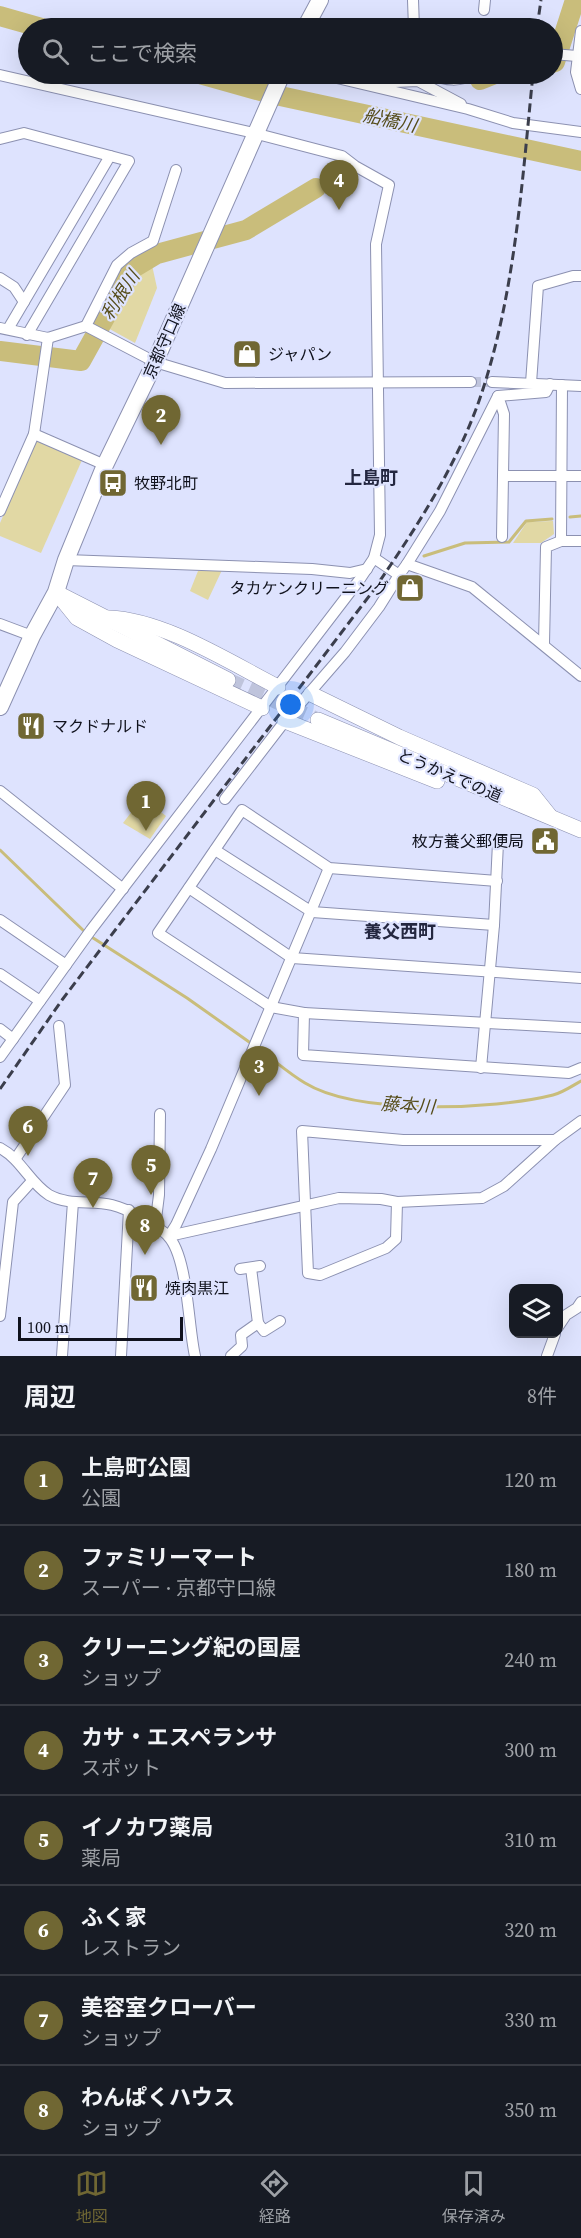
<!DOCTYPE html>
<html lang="ja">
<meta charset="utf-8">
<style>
body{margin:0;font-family:"Source Serif 4","Noto Sans JP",serif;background:#242831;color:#f1f3f6}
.controls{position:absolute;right:18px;bottom:18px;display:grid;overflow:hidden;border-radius:12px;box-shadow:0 6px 24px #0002}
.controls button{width:54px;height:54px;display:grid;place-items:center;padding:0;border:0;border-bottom:2px solid #363941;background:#171b24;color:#f1f3f6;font:30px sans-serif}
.scale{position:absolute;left:18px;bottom:15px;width:165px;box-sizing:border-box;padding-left:6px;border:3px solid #10121d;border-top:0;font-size:16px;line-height:21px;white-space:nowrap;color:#10121d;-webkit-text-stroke:4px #dee3fe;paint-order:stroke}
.you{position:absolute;left:291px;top:705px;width:21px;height:21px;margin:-15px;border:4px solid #fff;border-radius:50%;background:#1a73e8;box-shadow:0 0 0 9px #1a73e833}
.badge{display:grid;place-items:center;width:39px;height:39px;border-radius:50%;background:#706733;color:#fff;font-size:20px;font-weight:700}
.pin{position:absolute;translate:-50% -50px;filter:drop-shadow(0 2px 3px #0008)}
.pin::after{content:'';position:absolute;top:32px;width:21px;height:18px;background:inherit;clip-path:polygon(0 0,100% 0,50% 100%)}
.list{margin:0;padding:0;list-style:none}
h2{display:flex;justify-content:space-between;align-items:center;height:78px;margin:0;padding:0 24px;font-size:26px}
h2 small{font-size:20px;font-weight:400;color:#9ea1a6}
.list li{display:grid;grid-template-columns:39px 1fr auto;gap:18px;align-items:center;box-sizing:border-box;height:90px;padding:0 24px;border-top:2px solid #363941}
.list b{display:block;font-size:22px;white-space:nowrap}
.list p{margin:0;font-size:20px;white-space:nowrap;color:#9ea1a6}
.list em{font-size:20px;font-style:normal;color:#9ea1a6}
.icon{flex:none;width:33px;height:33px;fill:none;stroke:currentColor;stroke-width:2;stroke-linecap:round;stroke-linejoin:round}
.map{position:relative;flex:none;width:581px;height:1356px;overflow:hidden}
.search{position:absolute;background:#171b24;box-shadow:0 6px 24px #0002;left:18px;right:18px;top:18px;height:66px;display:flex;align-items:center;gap:15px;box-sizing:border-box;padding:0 21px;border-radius:33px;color:#9ea1a6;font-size:22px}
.sheet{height:798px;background:#171b24}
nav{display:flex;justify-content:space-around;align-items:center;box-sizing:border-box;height:84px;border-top:2px solid #363941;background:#171b24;font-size:16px;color:#9ea1a6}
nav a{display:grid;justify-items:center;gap:3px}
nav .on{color:#706733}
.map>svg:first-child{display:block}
.green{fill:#e1d8a4}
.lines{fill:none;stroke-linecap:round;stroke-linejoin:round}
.stream{stroke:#c9bd7b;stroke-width:3}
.river{stroke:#c9bd7b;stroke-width:20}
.street-tunnel{stroke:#bfc4dc;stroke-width:10;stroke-dasharray:10 5;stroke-linecap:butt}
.secondary-tunnel{stroke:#bfc4dc;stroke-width:15;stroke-dasharray:15 8;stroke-linecap:butt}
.street-casing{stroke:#8c91b1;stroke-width:12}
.secondary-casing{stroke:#8c91b1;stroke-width:16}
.primary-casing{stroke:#8c91b1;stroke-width:18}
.street{stroke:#fff;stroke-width:10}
.secondary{stroke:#fff;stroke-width:15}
.primary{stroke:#fff;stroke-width:16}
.rail{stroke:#3b3e4c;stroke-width:3;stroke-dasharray:9 4.5;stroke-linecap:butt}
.labels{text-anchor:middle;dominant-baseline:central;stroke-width:4.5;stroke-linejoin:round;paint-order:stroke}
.street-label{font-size:16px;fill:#10121d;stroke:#dee3fe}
.poi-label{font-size:16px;fill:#10121d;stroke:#dee3fe;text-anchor:start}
.water-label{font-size:18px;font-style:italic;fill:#564d1a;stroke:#dee3fe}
.neighbourhood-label{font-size:18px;font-weight:bold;fill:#242740;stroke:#dee3fe}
</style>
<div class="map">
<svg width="581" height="1356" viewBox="0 0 581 1356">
<rect width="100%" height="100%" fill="#dee3fe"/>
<g class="green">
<polygon points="152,265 157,288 135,343 106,327 134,275"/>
<polygon points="37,439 82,460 41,553 0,536 0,523"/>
<polygon points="553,521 554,534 541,543 513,543 527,522"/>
<polygon points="222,570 208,600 190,591 198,571"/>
<polygon points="157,809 166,816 150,839 123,823 133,810"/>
</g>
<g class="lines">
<g class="stream">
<polyline points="570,517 581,516"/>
<polyline points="424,556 465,543 509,542 526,521 552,519"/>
<polyline points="0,850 85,932"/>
<polyline points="90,936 187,998 252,1044"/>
<path d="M257,1048C273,1059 288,1073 305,1083C357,1115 494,1110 553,1095C562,1093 572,1086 581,1081"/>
</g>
<g class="river">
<polyline points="0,16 42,28"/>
<polyline points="552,63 555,62 575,0"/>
<polyline points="200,74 271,94 581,161"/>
<polyline points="480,80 495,74"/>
<polyline points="0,351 81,361 132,269 157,254 246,230 316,188"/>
</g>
<polyline class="street-tunnel" points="471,382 492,382"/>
<polyline class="secondary-tunnel" points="228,680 318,720"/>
<g class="street-casing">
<g id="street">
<polyline points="413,0 414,28"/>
<polyline points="484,10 485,0"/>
<polyline points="581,31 576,72 581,89"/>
<polyline points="552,54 577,56"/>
<polyline points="320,74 468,109 513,123 581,132"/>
<path d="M433,74C445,81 460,82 473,74"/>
<polyline points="0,75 254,133 342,156 355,166 389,185 376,244 380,535 374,558 360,579 91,930 0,1057"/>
<polyline points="371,83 418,81 461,104"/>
<polyline points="0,139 24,133 129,161 27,335"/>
<polyline points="0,278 14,287 24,302"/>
<polyline points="86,326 117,265 131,253 153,241 176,170"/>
<polyline points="0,328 48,338 86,326 155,362 225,383 471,382"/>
<polyline points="8,329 110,156"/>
<polyline points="492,382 581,386"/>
<polyline points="531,383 538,286 573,276 581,276"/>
<polyline points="498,396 504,414 502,537"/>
<polyline points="34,434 105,465"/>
<polyline points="503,476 581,476"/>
<polyline points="0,511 34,434 48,338"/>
<polyline points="561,541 562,385"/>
<polyline points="374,558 399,575 407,564 472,587 581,676"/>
<polyline points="66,560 312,569 350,573 367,569"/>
<polyline points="407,564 440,511 498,396 546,392 550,384"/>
<polyline points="0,624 32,636"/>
<polyline points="544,644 546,547 561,541 581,541"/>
<polyline points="0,791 123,889"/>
<polyline points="225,799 285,721 345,652 379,607 399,575"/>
<polyline points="215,850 312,912 494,925"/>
<polyline points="497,881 329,868 242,810 158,933 271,1007 304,1013 303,1055 569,1073 581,1068"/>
<polyline points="189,888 292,958 581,978"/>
<polyline points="0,920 66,965"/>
<polyline points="0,974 40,1001"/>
<polyline points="304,1013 581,1028"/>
<polyline points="0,1029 13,1039"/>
<polyline points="481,1068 494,925 498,843"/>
<path d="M0,1148C21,1159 29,1182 49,1195C69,1206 92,1200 112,1205C125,1208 135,1214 146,1220C152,1225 163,1230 168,1236C188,1257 188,1326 195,1356"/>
<polyline points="16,1158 65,1085 59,1026"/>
<polyline points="397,1202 396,1239 386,1248 320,1275 308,1273 302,1131 403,1140 555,1140"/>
<polyline points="155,1227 159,1195 160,1114"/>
<polyline points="169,1236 339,1198 381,1199 397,1202 482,1198 504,1186 555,1140 581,1121"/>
<polyline points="169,1236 176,1225 211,1149 329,868"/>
<polyline points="240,1269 260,1266"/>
<polyline points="0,1316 13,1202 32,1181"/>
<polyline points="258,1323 264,1331 280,1321"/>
<polyline points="558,1327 566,1315 577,1308 581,1302"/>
<polyline points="62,1356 73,1202"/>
<polyline points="121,1356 129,1210"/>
<polyline points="231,1356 242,1346 241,1335 258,1323 251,1268"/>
<polyline points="547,1356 555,1334"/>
</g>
</g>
<g class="secondary-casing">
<g id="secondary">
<polyline points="56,592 77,618 117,640 262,708"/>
<polyline points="61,595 228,680"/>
<path d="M109,618C164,620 229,662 278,687"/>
<polyline points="311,694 399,737 533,795 549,815"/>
<polyline points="318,720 581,830"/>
<polyline points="285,721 437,781"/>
</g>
</g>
<g class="primary-casing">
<g id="primary">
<polyline points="305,28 320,0"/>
<polyline points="0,707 32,636 56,592 66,560 105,465 155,362 282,74"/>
</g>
</g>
<use href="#street" class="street"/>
<use href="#secondary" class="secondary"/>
<use href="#primary" class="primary"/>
<g class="rail">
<polyline points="537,28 541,0"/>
<path d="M0,1089L62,1000L373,591C414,531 454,471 479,401C515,297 522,182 533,74"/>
</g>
</g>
<defs>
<g id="shop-square" transform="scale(1.5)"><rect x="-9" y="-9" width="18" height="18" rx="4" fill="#706733" stroke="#dee3fe"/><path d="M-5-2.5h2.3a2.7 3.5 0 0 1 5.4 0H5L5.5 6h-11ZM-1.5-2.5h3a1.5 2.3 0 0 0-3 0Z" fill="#fff"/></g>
<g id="bus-square" transform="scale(1.5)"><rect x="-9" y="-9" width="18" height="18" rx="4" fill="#706733" stroke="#dee3fe"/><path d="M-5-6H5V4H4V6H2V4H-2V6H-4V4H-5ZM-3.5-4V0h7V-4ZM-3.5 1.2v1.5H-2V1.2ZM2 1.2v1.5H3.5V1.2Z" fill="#fff"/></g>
<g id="restaurant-square" transform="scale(1.5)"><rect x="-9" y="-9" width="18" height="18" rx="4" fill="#706733" stroke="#dee3fe"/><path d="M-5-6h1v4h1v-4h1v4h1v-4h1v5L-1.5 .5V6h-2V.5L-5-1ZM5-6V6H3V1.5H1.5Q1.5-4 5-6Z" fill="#fff"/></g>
<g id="civic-square" transform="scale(1.5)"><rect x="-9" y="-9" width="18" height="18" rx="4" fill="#706733" stroke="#dee3fe"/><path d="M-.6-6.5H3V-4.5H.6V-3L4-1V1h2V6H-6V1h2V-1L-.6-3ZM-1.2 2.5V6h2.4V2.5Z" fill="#fff"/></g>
</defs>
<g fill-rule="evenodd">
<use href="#shop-square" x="247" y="354"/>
<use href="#bus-square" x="113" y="483"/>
<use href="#shop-square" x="410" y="588"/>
<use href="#restaurant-square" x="31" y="726"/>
<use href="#civic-square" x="545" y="841"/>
<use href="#restaurant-square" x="144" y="1288"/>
</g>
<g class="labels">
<g class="street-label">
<text transform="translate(164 341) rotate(-66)">京都守口線</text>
<text transform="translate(450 775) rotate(23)">とうかえでの道</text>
</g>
<g class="poi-label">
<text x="268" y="354">ジャパン</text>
<text x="134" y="483">牧野北町</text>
<text x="389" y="588" text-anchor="end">タカケンクリーニング</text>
<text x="52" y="726">マクドナルド</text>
<text x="524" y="841" text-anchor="end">枚方養父郵便局</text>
<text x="165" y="1288">焼肉黒江</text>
</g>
<g class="water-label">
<text transform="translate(390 120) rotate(12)">船橋川</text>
<text transform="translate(120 295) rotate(-57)">利根川</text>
<text transform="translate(408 1105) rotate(4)">藤本川</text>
</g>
<g class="neighbourhood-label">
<text x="371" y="477">上島町</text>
<text x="400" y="931">養父西町</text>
</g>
</g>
</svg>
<div class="controls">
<button><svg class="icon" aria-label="layers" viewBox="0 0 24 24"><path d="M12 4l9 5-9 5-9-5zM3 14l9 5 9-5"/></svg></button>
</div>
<div class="scale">100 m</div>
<div class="you"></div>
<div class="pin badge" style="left:146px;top:831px">1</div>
<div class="pin badge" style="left:161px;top:445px">2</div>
<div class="pin badge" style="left:259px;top:1096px">3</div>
<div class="pin badge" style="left:339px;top:210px">4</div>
<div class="pin badge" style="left:151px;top:1195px">5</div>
<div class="pin badge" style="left:28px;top:1156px">6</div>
<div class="pin badge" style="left:93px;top:1208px">7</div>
<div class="pin badge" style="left:145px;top:1255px">8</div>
<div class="search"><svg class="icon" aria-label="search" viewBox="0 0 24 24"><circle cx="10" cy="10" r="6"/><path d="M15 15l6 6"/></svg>ここで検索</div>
</div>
<section class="sheet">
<h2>周辺<small>8件</small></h2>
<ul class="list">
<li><span class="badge">1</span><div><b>上島町公園</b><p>公園</p></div><em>120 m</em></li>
<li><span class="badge">2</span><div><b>ファミリーマート</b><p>スーパー · 京都守口線</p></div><em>180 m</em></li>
<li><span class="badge">3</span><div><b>クリーニング紀の国屋</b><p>ショップ</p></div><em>240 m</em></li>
<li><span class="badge">4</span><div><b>カサ・エスペランサ</b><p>スポット</p></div><em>300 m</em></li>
<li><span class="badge">5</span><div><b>イノカワ薬局</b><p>薬局</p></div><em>310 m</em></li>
<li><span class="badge">6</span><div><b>ふく家</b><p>レストラン</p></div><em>320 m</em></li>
<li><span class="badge">7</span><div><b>美容室クローバー</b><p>ショップ</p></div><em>330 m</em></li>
<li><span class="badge">8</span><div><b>わんぱくハウス</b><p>ショップ</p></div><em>350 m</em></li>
</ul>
</section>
<nav>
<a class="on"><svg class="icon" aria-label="map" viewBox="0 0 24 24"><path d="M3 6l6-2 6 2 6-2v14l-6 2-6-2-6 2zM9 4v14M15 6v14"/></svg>地図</a>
<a><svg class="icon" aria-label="directions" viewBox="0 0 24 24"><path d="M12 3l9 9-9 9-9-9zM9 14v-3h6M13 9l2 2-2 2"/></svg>経路</a>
<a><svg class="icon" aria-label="saved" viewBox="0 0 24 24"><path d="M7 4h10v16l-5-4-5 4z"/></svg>保存済み</a>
</nav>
